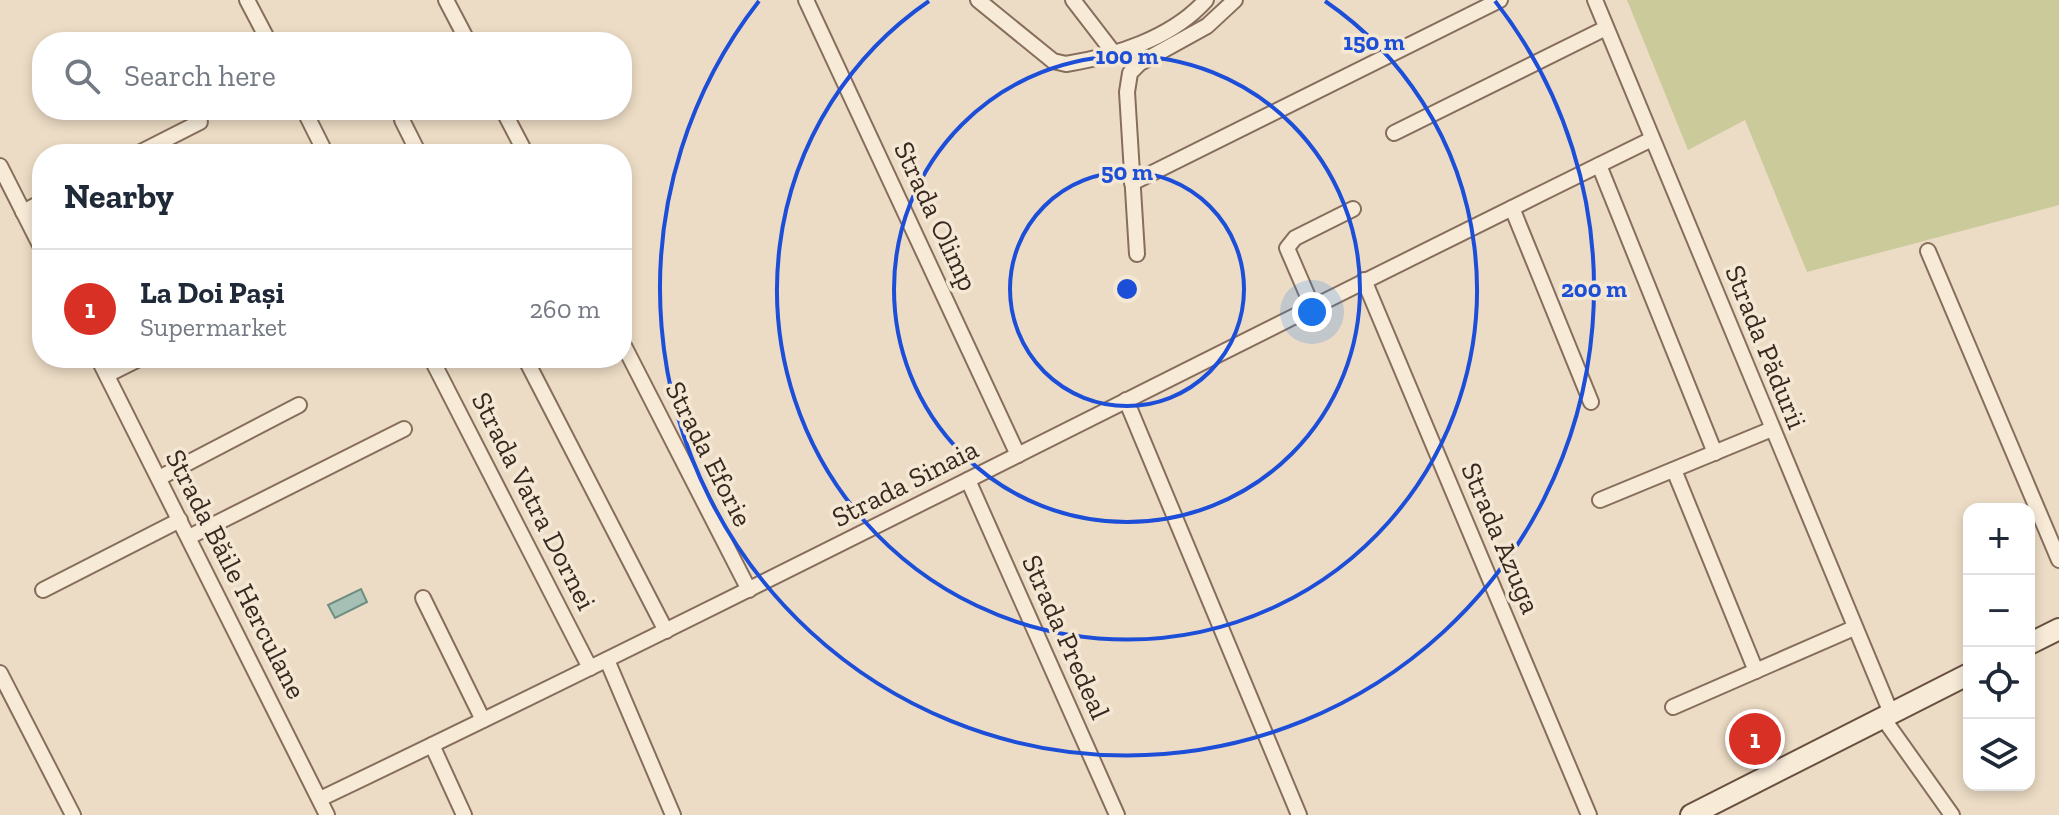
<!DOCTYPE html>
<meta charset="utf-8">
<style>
body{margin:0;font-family:"Zilla Slab",serif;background:#f2f2f3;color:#1f2937}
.controls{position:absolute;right:24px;bottom:24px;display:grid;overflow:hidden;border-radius:16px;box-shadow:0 4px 12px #0003}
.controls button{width:72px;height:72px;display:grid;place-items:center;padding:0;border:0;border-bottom:2px solid #e0e1e3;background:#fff;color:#1f2937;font:40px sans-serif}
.you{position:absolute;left:1312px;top:312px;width:28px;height:28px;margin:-20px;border:6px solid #fff;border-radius:50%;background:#1a73e8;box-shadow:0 0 0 12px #1a73e833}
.badge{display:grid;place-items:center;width:52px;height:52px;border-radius:50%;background:#d93025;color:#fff;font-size:26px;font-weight:700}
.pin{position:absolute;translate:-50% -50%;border:4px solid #fff;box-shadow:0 2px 8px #0006}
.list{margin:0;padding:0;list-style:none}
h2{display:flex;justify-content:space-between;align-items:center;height:104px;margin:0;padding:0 32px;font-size:34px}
h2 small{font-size:26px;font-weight:400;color:#747a83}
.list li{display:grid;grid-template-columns:52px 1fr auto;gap:24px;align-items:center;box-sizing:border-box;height:120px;padding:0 32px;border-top:2px solid #e0e1e3}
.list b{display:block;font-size:30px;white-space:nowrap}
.list p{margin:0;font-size:26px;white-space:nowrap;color:#747a83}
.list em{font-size:26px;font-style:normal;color:#747a83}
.icon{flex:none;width:44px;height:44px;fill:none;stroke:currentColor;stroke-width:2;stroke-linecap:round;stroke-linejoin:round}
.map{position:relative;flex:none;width:2059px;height:815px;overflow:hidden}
.search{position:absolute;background:#fff;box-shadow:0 4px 12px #0003;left:32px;top:32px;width:600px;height:88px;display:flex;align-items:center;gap:20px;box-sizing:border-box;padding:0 28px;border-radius:32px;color:#747a83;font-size:30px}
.panel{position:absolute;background:#fff;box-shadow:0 4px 12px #0003;left:32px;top:144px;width:600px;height:224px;border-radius:32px}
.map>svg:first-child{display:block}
.green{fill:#caca9a}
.water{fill:#a7c0b6;stroke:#6e8e82;stroke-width:2}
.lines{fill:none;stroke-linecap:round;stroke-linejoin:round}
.street-casing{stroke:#876e5c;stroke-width:18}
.secondary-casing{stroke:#694f3f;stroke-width:24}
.street{stroke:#f7ebd8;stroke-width:14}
.secondary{stroke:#f7ebd8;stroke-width:20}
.ring{fill:none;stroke:#1d4ed8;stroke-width:4}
.labels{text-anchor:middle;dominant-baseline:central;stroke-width:7;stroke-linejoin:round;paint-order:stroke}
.street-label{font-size:28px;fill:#38281f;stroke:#f4e8d5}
.centre{fill:#1d4ed8;stroke:#f4e8d5;stroke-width:4}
.ring-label{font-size:24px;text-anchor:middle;font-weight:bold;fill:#1d4ed8;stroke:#f4e8d5;stroke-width:7;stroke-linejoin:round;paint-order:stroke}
</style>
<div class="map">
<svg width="2059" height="815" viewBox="0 0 2059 815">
<rect width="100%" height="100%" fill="#ecdcc5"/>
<polygon class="green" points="1627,0 2059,0 2059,205 1807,272 1745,120 1688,150"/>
<polygon class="water" points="361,589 367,602 335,618 328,605"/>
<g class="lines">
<g class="street-casing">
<g id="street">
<polyline points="247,0 269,42"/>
<polyline points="446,0 468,42"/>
<polyline points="806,0 1018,455"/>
<path d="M978,0L1053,61L1066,64C1115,56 1172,38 1206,0"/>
<polyline points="1073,0 1113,52"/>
<polyline points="1595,0 1891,713"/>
<polyline points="304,110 326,154"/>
<polyline points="503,110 526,154"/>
<polyline points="402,120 419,154"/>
<polyline points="1394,133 1606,28"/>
<polyline points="137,154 200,122"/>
<polyline points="1599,165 1715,453"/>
<polyline points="0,166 42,249"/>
<polyline points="1132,183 1500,0"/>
<polyline points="1512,208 1591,402"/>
<polyline points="23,212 42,202"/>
<polyline points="1928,251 2059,560"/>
<polyline points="1137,254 1127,92 1130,73 1140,63 1207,26 1235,0"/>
<polyline points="1364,280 1589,815"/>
<polyline points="1312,306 1287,248 1295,238 1353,209"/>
<polyline points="622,342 749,590"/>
<polyline points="98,358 327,815"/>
<polyline points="431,358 590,668"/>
<polyline points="525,358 666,631"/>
<polyline points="107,375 141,358"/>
<polyline points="1126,400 1299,815"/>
<polyline points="1674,470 1756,671"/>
<polyline points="159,478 299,405"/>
<polyline points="968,480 1117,815"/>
<polyline points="1600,500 1772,429"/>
<polyline points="189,537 404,429"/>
<polyline points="43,590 180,520"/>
<polyline points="423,598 483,720"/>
<polyline points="607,660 673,815"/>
<polyline points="0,673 73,815"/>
<polyline points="1673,707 1854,628"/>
<polyline points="1883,718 1952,815"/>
<polyline points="432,745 464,815"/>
<path d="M320,799C767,585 1207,357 1652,139"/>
</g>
</g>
<g class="secondary-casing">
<g id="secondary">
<polyline points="2029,644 2059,629"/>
<polyline points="1691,815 1969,674"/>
</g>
</g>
<use href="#street" class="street"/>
<use href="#secondary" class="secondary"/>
</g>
<g class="ring">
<circle cx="1127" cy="289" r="117"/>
<circle cx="1127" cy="289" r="233"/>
<path d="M1325 1A350 350 0 1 1 929 1"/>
<path d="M1495 1A467 467 0 1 1 759 1"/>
</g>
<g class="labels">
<g class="street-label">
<text transform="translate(936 216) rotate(65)">Strada Olimp</text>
<text transform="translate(1766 347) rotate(68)">Strada Pădurii</text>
<text transform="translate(709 454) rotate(63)">Strada Eforie</text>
<text transform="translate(905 483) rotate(-27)">Strada Sinaia</text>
<text transform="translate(534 501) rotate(63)">Strada Vatra Dornei</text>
<text transform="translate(1501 538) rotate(67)">Strada Azuga</text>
<text transform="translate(236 574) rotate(63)">Strada Băile Herculane</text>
<text transform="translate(1066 637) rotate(66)">Strada Predeal</text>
</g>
</g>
<circle cx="1127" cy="289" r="12" class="centre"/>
<g class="ring-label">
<text x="1374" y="50">150 m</text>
<text x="1127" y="64">100 m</text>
<text x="1127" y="180">50 m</text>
<text x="1594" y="297">200 m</text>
</g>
</svg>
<div class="controls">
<button>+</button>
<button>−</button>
<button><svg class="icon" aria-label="locate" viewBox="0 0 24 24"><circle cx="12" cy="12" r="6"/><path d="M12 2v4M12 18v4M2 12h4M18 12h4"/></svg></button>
<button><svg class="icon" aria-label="layers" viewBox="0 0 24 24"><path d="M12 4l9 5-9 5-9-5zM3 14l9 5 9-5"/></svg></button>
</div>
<div class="you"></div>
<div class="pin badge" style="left:1755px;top:739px">1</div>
<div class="search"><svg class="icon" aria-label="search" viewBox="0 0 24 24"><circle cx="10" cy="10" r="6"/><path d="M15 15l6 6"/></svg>Search here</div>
<section class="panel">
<h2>Nearby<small></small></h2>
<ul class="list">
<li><span class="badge">1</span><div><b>La Doi Pași</b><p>Supermarket</p></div><em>260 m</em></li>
</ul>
</section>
</div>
